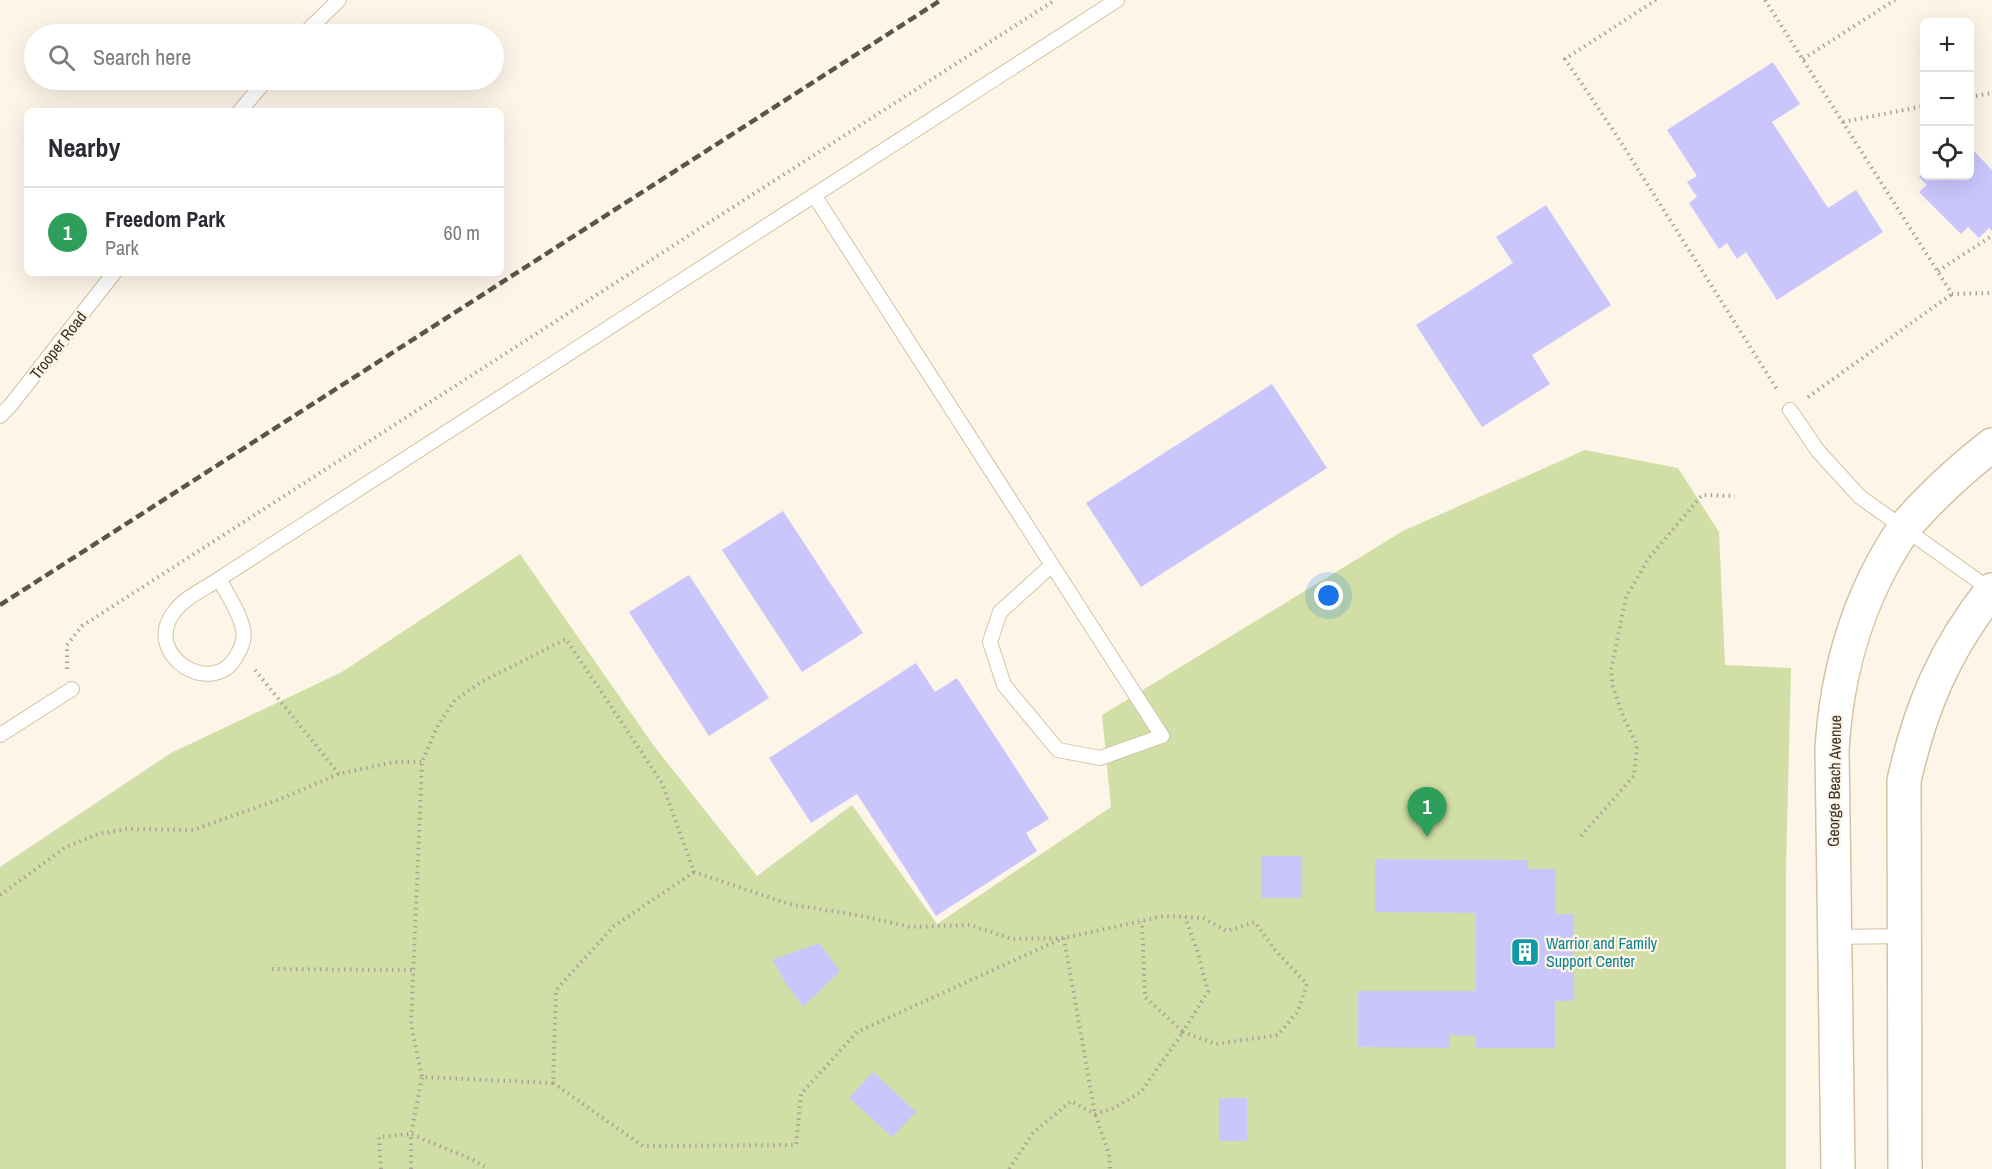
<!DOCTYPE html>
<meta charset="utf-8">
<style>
body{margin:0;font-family:"Archivo Narrow",sans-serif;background:#f7f7f7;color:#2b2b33}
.controls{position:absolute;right:18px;top:18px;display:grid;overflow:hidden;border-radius:9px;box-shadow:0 6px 24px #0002}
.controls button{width:54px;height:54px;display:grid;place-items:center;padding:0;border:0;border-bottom:2px solid #e1e1e2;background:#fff;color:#2b2b33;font:30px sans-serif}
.you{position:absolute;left:1329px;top:596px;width:21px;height:21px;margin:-15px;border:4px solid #fff;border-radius:50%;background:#1a73e8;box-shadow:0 0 0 9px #1a73e833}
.badge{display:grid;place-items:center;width:39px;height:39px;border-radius:50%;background:#d93025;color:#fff;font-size:20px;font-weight:700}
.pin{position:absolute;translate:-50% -50px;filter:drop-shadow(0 2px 3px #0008)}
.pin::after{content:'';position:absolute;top:32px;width:21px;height:18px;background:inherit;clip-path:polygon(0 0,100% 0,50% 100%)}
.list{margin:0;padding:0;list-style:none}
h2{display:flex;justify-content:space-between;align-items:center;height:78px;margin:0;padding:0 24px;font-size:26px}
h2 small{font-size:20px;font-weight:400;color:#7c7c81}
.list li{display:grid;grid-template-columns:39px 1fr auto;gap:18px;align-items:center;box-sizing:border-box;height:90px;padding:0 24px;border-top:2px solid #e1e1e2}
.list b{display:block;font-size:22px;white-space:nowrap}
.list p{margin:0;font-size:20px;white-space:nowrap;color:#7c7c81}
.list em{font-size:20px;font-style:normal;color:#7c7c81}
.icon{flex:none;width:33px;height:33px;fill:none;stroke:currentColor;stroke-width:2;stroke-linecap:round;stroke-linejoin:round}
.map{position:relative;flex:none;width:1992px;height:1169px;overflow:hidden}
.search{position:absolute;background:#fff;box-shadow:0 6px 24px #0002;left:24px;top:24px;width:480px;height:66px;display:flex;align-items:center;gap:15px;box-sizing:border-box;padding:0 21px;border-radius:33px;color:#7c7c81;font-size:22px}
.panel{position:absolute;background:#fff;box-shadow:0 6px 24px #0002;left:24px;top:108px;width:480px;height:168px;border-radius:9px}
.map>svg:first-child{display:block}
.green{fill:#d1dfa6}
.building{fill:#cac6fc}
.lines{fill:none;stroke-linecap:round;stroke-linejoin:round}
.service-casing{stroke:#d5c2a2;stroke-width:16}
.tertiary-casing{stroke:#d5c2a2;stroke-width:36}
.path{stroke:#aaa295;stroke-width:4;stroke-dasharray:1.5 4.5;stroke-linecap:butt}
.service{stroke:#fff;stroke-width:14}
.tertiary{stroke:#fff;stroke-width:33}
.rail{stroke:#5c5447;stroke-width:4.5;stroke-dasharray:9 4.5;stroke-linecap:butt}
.labels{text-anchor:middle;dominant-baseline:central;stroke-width:4.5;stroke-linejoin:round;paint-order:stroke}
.street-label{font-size:16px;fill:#3b3326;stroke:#fdf5e8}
.culture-label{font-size:16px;fill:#0d838f;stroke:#fdf5e8;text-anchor:start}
</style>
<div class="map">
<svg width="1992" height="1169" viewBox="0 0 1992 1169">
<rect width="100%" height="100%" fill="#fdf5e8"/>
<polygon class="green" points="1585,450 1678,468 1719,532 1725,665 1791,668 1786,870 1786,1169 0,1169 0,867 171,753 342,672 520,554 654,746 757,876 852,805 937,924 1111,807 1102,715 1403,531"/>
<g class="building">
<polygon points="1773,62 1800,104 1772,122 1828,208 1856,190 1883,232 1777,300 1746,252 1737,259 1727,243 1719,249 1689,203 1697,197 1687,182 1697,176 1667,130"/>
<polygon points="1970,147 1992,170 1992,231 1989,228 1979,238 1968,227 1961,234 1919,192 1927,185 1919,177 1924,172 1924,176 1970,176"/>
<polygon points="1546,205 1611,305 1532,355 1550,384 1482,427 1416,325 1513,263 1496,237"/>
<polygon points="1272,384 1327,468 1141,587 1086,503"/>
<polygon points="783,511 863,633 802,672 722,550"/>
<polygon points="689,575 769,698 709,736 629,612"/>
<polygon points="916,663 935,692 957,678 1049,819 1026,833 1037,851 936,916 857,794 811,823 769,758"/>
<rect x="1261" y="856" width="41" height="42"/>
<polygon points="1375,859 1528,860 1528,869 1556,869 1556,914 1574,914 1574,1001 1555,1001 1555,1048 1476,1048 1476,1036 1450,1035 1450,1048 1358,1047 1358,991 1476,991 1476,913 1375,912"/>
<polygon points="819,943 840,971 803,1007 787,985 772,960"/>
<polygon points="873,1072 916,1112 892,1137 849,1098"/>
<rect x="1219" y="1098" width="28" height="43"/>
</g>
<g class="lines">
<g class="service-casing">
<g id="service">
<polyline points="304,34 339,0"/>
<polyline points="240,111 266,80"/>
<polyline points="814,195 1162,736 1100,758 1058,750 1004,685 990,642 1000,612 1052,565"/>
<polyline points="1790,410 1818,451 1860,497 1991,590"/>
<polyline points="0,416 10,406 114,273"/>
<path d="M219,579C227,594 239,611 243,629C245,638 242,647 237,655C214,700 141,655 174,612C184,598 204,589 219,579L1117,0"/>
<polyline points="0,735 72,689"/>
<polyline points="1834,937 1904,936"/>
</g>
</g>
<g class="tertiary-casing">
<g id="tertiary">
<path d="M1838,1169L1832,749C1837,669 1858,597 1903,530C1908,522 1915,516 1921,509C1943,486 1966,465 1992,445"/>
<path d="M1905,1169L1904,781C1920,708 1945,649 1992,590"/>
</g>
</g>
<g class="path">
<polyline points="1656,0 1565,59 1615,133 1778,391"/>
<polyline points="1765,0 1952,294 1992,293"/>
<polyline points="1803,59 1895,0"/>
<polyline points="1970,97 1992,93"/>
<polyline points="1843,122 1924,106"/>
<polyline points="1938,271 1990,237"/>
<polyline points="1808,397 1952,294"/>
<polyline points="67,669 67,645 82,626 1055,0"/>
<polyline points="255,670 339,774"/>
<polyline points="1581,836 1634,776 1637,745 1623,716 1613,687 1611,670 1626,597 1649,558 1702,495 1735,496"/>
<polyline points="694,872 614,926 556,990 553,1083 643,1146 796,1145 801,1094 857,1032 1061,939"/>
<polyline points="0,895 66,847 98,834 126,829 193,830 280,799 339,774 394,762 422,762"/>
<polyline points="1064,938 1095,1114 1109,1154 1110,1169"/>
<polyline points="272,969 414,970"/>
<polyline points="553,1083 422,1077 411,1025 422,762 438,725 455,700 481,682 566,639 662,783 694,872 789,904 867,917 910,927 970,925 1012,939 1064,938 1164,916 1203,918 1227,931 1255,922 1275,950 1307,984 1298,1011 1278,1035 1216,1044 1183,1032 1208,991 1197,950 1185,917"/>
<polyline points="381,1169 379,1137 411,1134 422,1077"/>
<polyline points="411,1169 411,1134 473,1160 488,1169"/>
<polyline points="1009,1169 1033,1133 1071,1101 1095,1114 1112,1109 1141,1092 1183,1032 1145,997 1142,921"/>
</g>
<use href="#service" class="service"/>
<use href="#tertiary" class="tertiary"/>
<polyline class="rail" points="0,605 941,0"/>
</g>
<defs>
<g id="building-square" transform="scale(1.5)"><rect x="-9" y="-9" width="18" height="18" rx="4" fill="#0f9aa8" stroke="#fdf5e8"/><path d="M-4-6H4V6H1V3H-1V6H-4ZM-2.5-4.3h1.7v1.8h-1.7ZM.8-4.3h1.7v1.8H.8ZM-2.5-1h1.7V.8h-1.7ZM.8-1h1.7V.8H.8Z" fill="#fff"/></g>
</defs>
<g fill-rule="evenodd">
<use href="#building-square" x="1525" y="952"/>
</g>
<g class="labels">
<g class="street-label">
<text transform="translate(58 345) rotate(-52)">Trooper Road</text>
<text transform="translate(1834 781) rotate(-89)">George Beach Avenue</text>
</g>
<g class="culture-label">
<text x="1546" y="943">Warrior and Family<tspan x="1546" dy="18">Support Center</tspan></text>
</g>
</g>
</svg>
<div class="controls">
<button>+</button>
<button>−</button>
<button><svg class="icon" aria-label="locate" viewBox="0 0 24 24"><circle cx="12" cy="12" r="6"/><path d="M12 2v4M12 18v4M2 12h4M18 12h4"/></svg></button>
</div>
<div class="you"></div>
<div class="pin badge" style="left:1427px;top:837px;background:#2e9e5b">1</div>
<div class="search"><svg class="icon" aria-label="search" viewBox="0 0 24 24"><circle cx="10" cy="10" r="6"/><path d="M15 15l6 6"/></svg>Search here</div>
<section class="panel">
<h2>Nearby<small></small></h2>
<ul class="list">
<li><span class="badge" style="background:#2e9e5b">1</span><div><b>Freedom Park</b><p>Park</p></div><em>60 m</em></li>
</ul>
</section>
</div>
